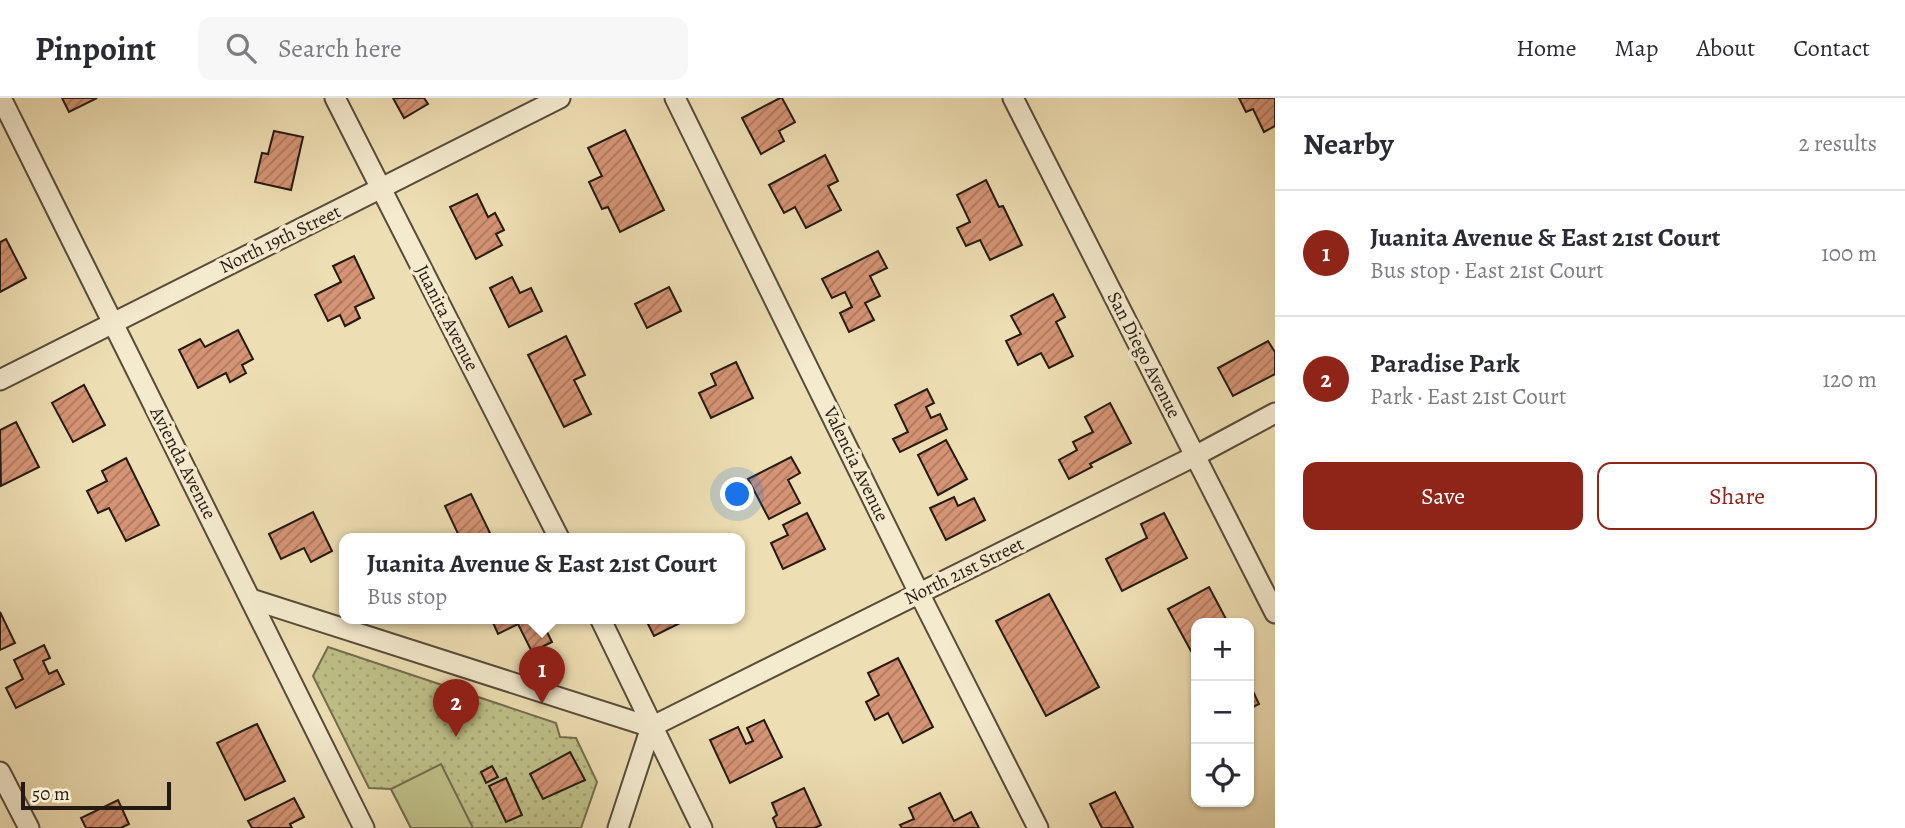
<!DOCTYPE html>
<meta charset="utf-8">
<style>
body{margin:0;font-family:Alegreya,serif;background:#f7f7f7;color:#2b2b33}
.controls{position:absolute;right:21px;bottom:21px;display:grid;overflow:hidden;border-radius:14px;box-shadow:0 2px 5px #0004}
.controls button{width:63px;height:63px;display:grid;place-items:center;padding:0;border:0;border-bottom:2px solid #e1e1e2;background:#fff;color:#2b2b33;font:35px sans-serif}
.scale{position:absolute;left:21px;bottom:18px;width:150px;box-sizing:border-box;padding-left:7px;border:4px solid #251a13;border-top:0;font-size:19px;line-height:24px;white-space:nowrap;color:#251a13;-webkit-text-stroke:5px #f4eace;paint-order:stroke}
.you{position:absolute;left:738px;top:397px;width:24px;height:24px;margin:-18px;border:5px solid #fff;border-radius:50%;background:#1a73e8;box-shadow:0 0 0 10px #1a73e833}
.badge{display:grid;place-items:center;width:46px;height:46px;border-radius:50%;background:#8f2418;color:#fff;font-size:23px;font-weight:700}
.pin{position:absolute;translate:-50% -58px;filter:drop-shadow(0 2px 4px #0008)}
.pin::after{content:'';position:absolute;top:37px;width:24px;height:21px;background:inherit;clip-path:polygon(0 0,100% 0,50% 100%)}
.popup{position:absolute;left:339px;top:435px;width:406px;height:91px;box-sizing:border-box;display:grid;place-content:center;border-radius:14px;background:#fff;filter:drop-shadow(0 2px 5px #0005);font-size:23px;white-space:nowrap;color:#7c7c81}
.popup b{font-size:26px;color:#2b2b33}
.popup::after{content:'';position:absolute;left:50%;top:100%;margin-left:-14px;border:14px solid transparent;border-top-color:#fff}
.list{margin:0;padding:0;list-style:none}
h2{display:flex;justify-content:space-between;align-items:center;height:91px;margin:0;padding:0 28px;font-size:30px}
h2 small{font-size:23px;font-weight:400;color:#7c7c81}
.list li{display:grid;grid-template-columns:46px 1fr auto;gap:21px;align-items:center;box-sizing:border-box;height:126px;padding:0 28px;border-top:2px solid #e1e1e2}
.list b{display:block;font-size:26px;white-space:nowrap}
.list p{margin:0;font-size:23px;white-space:nowrap;color:#7c7c81}
.list em{font-size:23px;font-style:normal;color:#7c7c81}
.actions{display:flex;gap:14px;padding:21px 28px}
.actions a{flex:1;padding:16px 0;border:2px solid #8f2418;border-radius:14px;text-align:center;font-size:24px;color:#8f2418}
.actions .main{background:#8f2418;color:#fff}
.icon{flex:none;width:38px;height:38px;fill:none;stroke:currentColor;stroke-width:2;stroke-linecap:round;stroke-linejoin:round}
.map{position:relative;flex:none;width:1275px;height:730px;overflow:hidden}
header{display:flex;align-items:center;gap:42px;box-sizing:border-box;height:98px;padding:0 35px;background:#fff;border-bottom:2px solid #e1e1e2}
header strong{font-size:33px}
nav{display:flex;gap:38px;margin-inline-start:auto;font-size:24px}
.search{width:490px;height:63px;background:#f7f7f7;display:flex;align-items:center;gap:18px;box-sizing:border-box;padding:0 24px;border-radius:14px;color:#7c7c81;font-size:26px}
main{display:flex}
aside{flex:1;background:#fff}
.map>svg:first-child{display:block}
.grass{fill:url(#grass-dots);stroke:#726d4e;stroke-width:2}
.pitch{fill:#bfc088;stroke:#726d4e;stroke-width:2}
.building{fill:url(#building-hatch);stroke:#251a13;stroke-width:2}
.lines{fill:none;stroke-linecap:round;stroke-linejoin:round}
.minor-casing{stroke:#574b3b;stroke-width:23}
.minor{stroke:#f4eace;stroke-width:19}
.labels{text-anchor:middle;dominant-baseline:central;stroke-width:7;stroke-linejoin:round;paint-order:stroke}
.street-label{font-size:19px;fill:#251a13;stroke:#f4eace}
</style>
<header>
<strong>Pinpoint</strong>
<div class="search"><svg class="icon" aria-label="search" viewBox="0 0 24 24"><circle cx="10" cy="10" r="6"/><path d="M15 15l6 6"/></svg>Search here</div>
<nav><a>Home</a><a>Map</a><a>About</a><a>Contact</a></nav>
</header>
<main>
<div class="map">
<svg width="1275" height="730" viewBox="0 0 1275 730">
<defs>
<pattern id="grass-dots" width="8" height="8" patternUnits="userSpaceOnUse" patternTransform="scale(1.75)"><rect width="8" height="8" fill="#bfc088"/><path d="M2 2h.1M6 6h.1" fill="none" stroke="#a4a474" stroke-width="1.8" stroke-linecap="round"/></pattern>
<pattern id="building-hatch" width="6" height="6" patternUnits="userSpaceOnUse" patternTransform="scale(1.75)"><rect width="6" height="6" fill="#d59475"/><path d="M-1 1l2-2M0 6l6-6M5 7l2-2" fill="none" stroke="#ad785f"/></pattern>
</defs>
<rect width="100%" height="100%" fill="#eedeb3"/>
<filter id="stains"><feTurbulence type="fractalNoise" baseFrequency=".00286" numOctaves="4"/><feColorMatrix values="0 0 0 0 .2 0 0 0 0 .09 0 0 0 0 .02 0 0 0 .5 -.17"/></filter>
<radialGradient id="worn" r=".72"><stop offset=".6" stop-color="#630" stop-opacity="0"/><stop offset="1" stop-color="#630" stop-opacity=".3"/></radialGradient>
<polygon class="grass" points="328,549 556,625 560,639 576,640 597,684 581,730 411,730 391,691 369,690 313,578"/>
<polygon class="pitch" points="441,666 473,730 411,730 391,691"/>
<g class="building">
<polygon points="62,0 97,0 69,14"/>
<polygon points="393,0 424,0 428,6 404,20"/>
<polygon points="780,0 782,0 795,24 779,33 784,43 761,56 742,20"/>
<polygon points="1239,0 1275,0 1275,28 1264,34 1253,11 1246,14"/>
<polygon points="625,32 664,112 620,134 608,109 602,111 589,84 602,78 588,50"/>
<polygon points="274,33 303,39 291,92 255,84 262,55 268,56"/>
<polygon points="825,57 838,83 828,88 841,112 806,130 795,109 784,115 769,87"/>
<polygon points="986,82 999,109 1003,108 1022,147 990,162 980,142 966,148 957,130 970,124 957,97"/>
<polygon points="477,96 488,119 495,115 504,132 496,136 502,147 476,161 450,109"/>
<polygon points="6,141 26,180 0,194 0,144"/>
<polygon points="878,153 887,170 870,178 880,198 865,205 874,222 849,234 840,215 852,209 845,194 832,200 822,181"/>
<polygon points="354,158 374,200 355,209 360,220 345,228 340,217 328,223 315,197 341,184 333,168"/>
<polygon points="512,179 520,195 531,190 542,213 509,229 490,190"/>
<polygon points="669,189 681,213 647,230 635,206"/>
<polygon points="1053,196 1065,219 1056,224 1073,258 1049,270 1041,255 1018,267 1006,243 1021,236 1011,218"/>
<polygon points="238,232 253,261 242,267 246,275 230,284 226,275 198,290 179,252 200,241 205,249"/>
<polygon points="566,238 585,277 574,282 591,316 564,329 528,257"/>
<polygon points="1268,243 1275,254 1275,276 1233,298 1218,270"/>
<polygon points="736,264 753,300 711,320 699,295 716,287 711,276"/>
<polygon points="84,287 105,327 73,344 52,305"/>
<polygon points="927,291 934,305 926,309 931,320 940,316 947,331 900,354 893,341 908,334 895,307"/>
<polygon points="1110,305 1131,345 1090,366 1092,369 1069,381 1059,362 1077,352 1073,344 1093,334 1085,319"/>
<polygon points="16,324 39,369 1,388 0,332"/>
<polygon points="946,342 967,381 938,397 918,357"/>
<polygon points="791,359 800,375 788,382 800,405 769,421 748,381"/>
<polygon points="126,360 159,427 126,443 109,410 98,415 87,393 107,383 102,373"/>
<polygon points="471,396 490,435 481,440 460,440 445,408"/>
<polygon points="954,399 958,408 974,400 985,422 946,442 930,410"/>
<polygon points="313,414 332,453 311,464 304,450 281,461 269,436"/>
<polygon points="807,415 825,451 783,471 771,445 788,437 783,427"/>
<polygon points="1164,415 1187,460 1122,493 1106,461 1147,440 1141,426"/>
<polygon points="1209,489 1226,521 1217,525 1196,525 1196,550 1191,553 1168,511"/>
<polygon points="1049,496 1099,589 1046,618 996,523"/>
<polygon points="0,514 15,545 0,552"/>
<polygon points="491,520 540,520 552,544 532,554 518,526 498,536"/>
<polygon points="645,520 690,520 654,538"/>
<polygon points="44,547 50,560 43,563 49,576 57,572 64,586 16,610 6,590 23,581 14,562"/>
<polygon points="898,560 933,629 903,645 888,615 875,622 866,604 879,597 868,575"/>
<polygon points="1249,585 1259,606 1249,611"/>
<polygon points="764,622 782,659 730,685 710,642 738,629 746,646 753,643 747,630"/>
<polygon points="257,626 285,683 245,702 217,645"/>
<polygon points="570,654 585,682 543,701 530,676"/>
<polygon points="492,668 498,679 486,685 481,674"/>
<polygon points="506,680 522,717 506,724 489,688"/>
<polygon points="804,690 821,727 815,730 777,730 773,720 777,717 772,705"/>
<polygon points="1115,694 1133,729 1132,730 1102,730 1090,706"/>
<polygon points="940,695 954,723 971,714 979,730 902,730 900,727 914,721 909,710"/>
<polygon points="294,700 304,719 290,726 292,730 252,730 248,723"/>
<polygon points="118,702 129,726 121,730 86,730 81,720"/>
</g>
<g class="lines">
<g class="minor-casing">
<g id="minor">
<polyline points="1,0 364,730"/>
<polyline points="335,0 559,440"/>
<polyline points="675,0 919,495 1038,730"/>
<polyline points="1013,0 1275,515"/>
<polyline points="0,282 560,0"/>
<polyline points="251,501 651,629"/>
<polyline points="600,520 702,730"/>
<polyline points="651,629 1195,358 1275,315"/>
<polyline points="0,674 29,730"/>
<polyline points="618,730 651,629"/>
</g>
</g>
<use href="#minor" class="minor"/>
</g>
<g class="labels">
<g class="street-label">
<text transform="translate(280 141) rotate(-26)">North 19th Street</text>
<text transform="translate(447 220) rotate(63)">Juanita Avenue</text>
<text transform="translate(1144 257) rotate(63)">San Diego Avenue</text>
<text transform="translate(183 365) rotate(63)">Avienda Avenue</text>
<text transform="translate(856 366) rotate(64)">Valencia Avenue</text>
<text transform="translate(964 473) rotate(-26)">North 21st Street</text>
</g>
</g>
<rect width="100%" height="100%" filter="url(#stains)"/>
<rect width="100%" height="100%" fill="url(#worn)"/>
</svg>
<div class="controls">
<button>+</button>
<button>−</button>
<button><svg class="icon" aria-label="locate" viewBox="0 0 24 24"><circle cx="12" cy="12" r="6"/><path d="M12 2v4M12 18v4M2 12h4M18 12h4"/></svg></button>
</div>
<div class="scale">50 m</div>
<div class="you"></div>
<div class="pin badge" style="left:542px;top:606px">1</div>
<div class="popup"><b>Juanita Avenue &amp; East 21st Court</b>Bus stop</div>
<div class="pin badge" style="left:456px;top:639px">2</div>
</div>
<aside>
<h2>Nearby<small>2 results</small></h2>
<ul class="list">
<li><span class="badge">1</span><div><b>Juanita Avenue &amp; East 21st Court</b><p>Bus stop · East 21st Court</p></div><em>100 m</em></li>
<li><span class="badge">2</span><div><b>Paradise Park</b><p>Park · East 21st Court</p></div><em>120 m</em></li>
</ul>
<div class="actions"><a class="main">Save</a><a>Share</a></div>
</aside>
</main>
